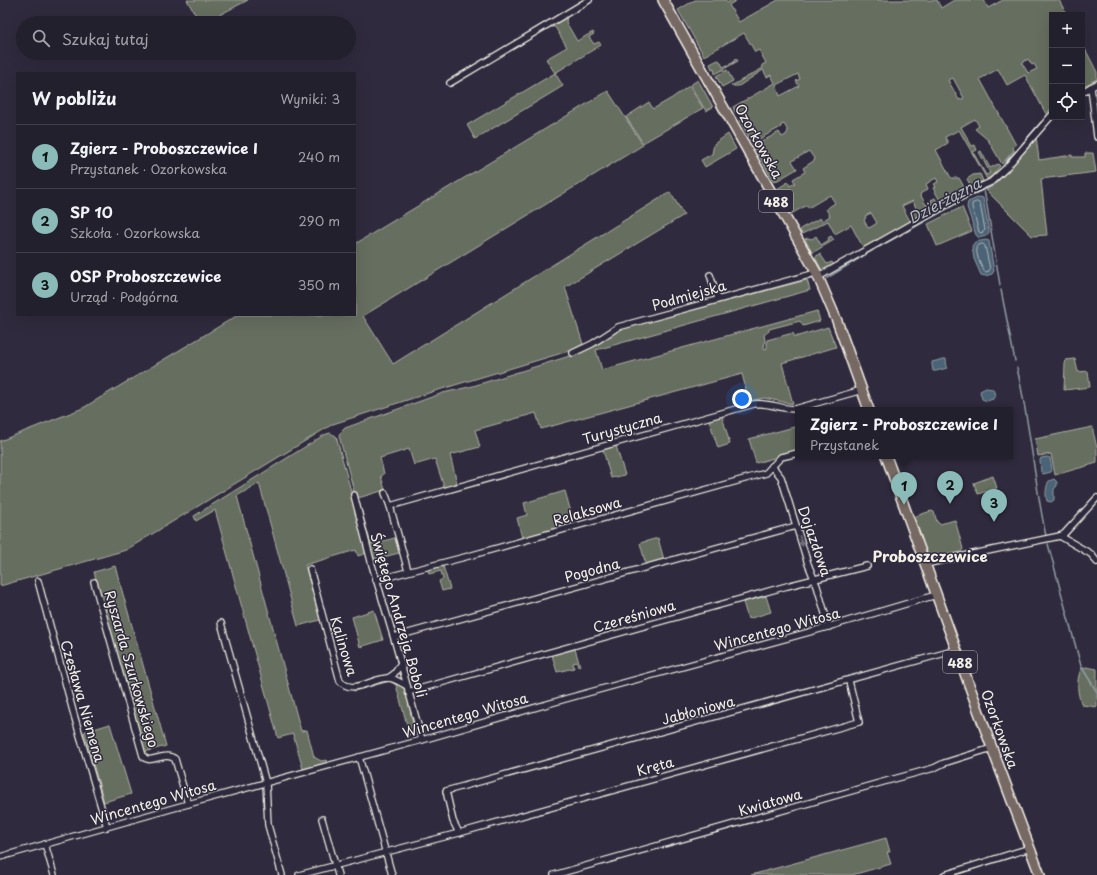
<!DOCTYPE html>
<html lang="pl">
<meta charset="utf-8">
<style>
body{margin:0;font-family:"Playpen Sans",sans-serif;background:#2f2d3a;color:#f1f3f6}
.controls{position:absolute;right:12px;top:12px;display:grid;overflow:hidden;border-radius:0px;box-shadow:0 4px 16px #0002}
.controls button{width:36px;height:36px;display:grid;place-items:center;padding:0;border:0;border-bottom:1px solid #403e4a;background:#23202e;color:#f1f3f6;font:20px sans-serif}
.you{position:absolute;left:742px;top:399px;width:14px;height:14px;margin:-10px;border:3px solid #fff;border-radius:50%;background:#1a73e8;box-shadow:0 0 0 6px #1a73e833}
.badge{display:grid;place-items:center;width:26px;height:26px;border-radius:50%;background:#8bbbb9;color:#111;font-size:13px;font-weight:700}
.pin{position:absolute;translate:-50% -33px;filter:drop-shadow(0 1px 2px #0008)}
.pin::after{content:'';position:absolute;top:21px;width:14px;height:12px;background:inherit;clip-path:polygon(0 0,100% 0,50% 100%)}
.popup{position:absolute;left:795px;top:407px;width:218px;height:52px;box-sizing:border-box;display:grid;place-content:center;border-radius:0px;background:#23202e;filter:drop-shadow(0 1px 3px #0005);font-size:13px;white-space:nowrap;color:#a3a3aa}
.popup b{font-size:15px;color:#f1f3f6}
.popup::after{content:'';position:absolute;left:50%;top:100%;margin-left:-8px;border:8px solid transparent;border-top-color:#23202e}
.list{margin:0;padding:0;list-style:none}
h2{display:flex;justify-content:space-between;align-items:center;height:52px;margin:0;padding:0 16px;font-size:17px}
h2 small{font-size:13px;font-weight:400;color:#a3a3aa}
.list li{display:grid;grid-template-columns:26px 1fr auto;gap:12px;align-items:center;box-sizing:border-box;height:64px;padding:0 16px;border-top:1px solid #403e4a}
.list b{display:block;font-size:15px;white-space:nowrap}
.list p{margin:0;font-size:13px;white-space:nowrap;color:#a3a3aa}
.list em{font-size:13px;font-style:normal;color:#a3a3aa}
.icon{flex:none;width:22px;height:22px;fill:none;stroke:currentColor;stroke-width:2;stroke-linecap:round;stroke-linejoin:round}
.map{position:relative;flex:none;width:1097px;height:875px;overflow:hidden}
.search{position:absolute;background:#23202e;box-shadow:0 4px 16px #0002;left:16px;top:16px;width:340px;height:44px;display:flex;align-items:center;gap:10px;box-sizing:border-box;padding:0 14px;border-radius:22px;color:#a3a3aa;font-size:15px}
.panel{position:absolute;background:#23202e;box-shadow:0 4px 16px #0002;left:16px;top:72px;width:340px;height:244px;border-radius:0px}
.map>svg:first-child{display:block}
.green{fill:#666e60;stroke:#adb0a4;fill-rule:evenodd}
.water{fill:#4c6376;stroke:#8f9ca4}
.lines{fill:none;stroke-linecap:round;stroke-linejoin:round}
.shore{stroke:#b1b8ba;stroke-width:1}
.stream{stroke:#8f9ca4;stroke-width:1.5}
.minor-casing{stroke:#f4f1e8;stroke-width:8}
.primary-casing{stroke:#f4f1e8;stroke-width:12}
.minor{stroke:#2f2a3d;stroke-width:5.5}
.primary{stroke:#766964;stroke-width:9}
.oneway{fill:#747079}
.labels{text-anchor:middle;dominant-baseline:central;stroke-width:3;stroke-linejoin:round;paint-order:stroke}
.shield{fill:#2f2a3d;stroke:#b9b5b5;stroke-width:1}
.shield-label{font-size:13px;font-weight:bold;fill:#f4f1e8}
.street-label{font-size:14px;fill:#f4f1e8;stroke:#2f2a3d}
.water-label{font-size:15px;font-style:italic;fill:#b1b8ba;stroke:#2f2a3d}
.neighbourhood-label{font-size:15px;font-weight:bold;fill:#f4f1e8;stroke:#2f2a3d}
</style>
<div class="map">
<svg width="1097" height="875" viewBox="0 0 1097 875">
<rect width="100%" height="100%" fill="#2f2a3d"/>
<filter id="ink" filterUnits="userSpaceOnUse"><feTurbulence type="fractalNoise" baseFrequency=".025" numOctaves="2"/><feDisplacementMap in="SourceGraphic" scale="8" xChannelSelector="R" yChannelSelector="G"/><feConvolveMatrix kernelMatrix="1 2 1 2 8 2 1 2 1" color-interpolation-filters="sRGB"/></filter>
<g filter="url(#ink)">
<g class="green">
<polygon points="187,0 248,0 204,23 200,23"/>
<path d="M695,0H725L727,3L731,0H737L729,5L739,22L778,0H937L941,8L954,0H984L988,8L1003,0H1059L1067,15H1052V108L1046,114L1025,75L1007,85L998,69L980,79L1016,145L1013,148L1014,150L1002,164L988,140L975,129L979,126L975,119L961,127L972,146L975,145L977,150L973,152L986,175L990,173L979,152L981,151L990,168L998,164L1000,166L992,176L987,179L959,130L945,137L948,143L936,150L951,178H959L963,185L964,192L942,204L933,188L936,187L934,184L938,182L936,178L926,184L928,189L920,194L926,205L932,202L931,200L935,198L939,206L915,220L913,219L910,212L916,208L913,201L902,206L910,221V223L881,239L875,240L874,243L864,249L851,225L835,234L828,221L802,234L800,229L820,218L822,221L830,216L826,209L835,203L830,195L808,208L807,205L791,214L777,189L788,182L790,186L795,183L793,179L805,172L803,168L815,160L809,151L792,161L797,169L778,180L773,181L754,146L779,132L782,137L786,135L788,131L784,124L781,125V127L752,143L740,121L742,118L739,112H735L733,107L775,83L771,75L767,77L763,70L739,86H731L763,68L762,65L766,63L759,50L755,52L744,33L704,56L678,10ZM1028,59L1032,65L1034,64L1037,69L1028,73L1022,63ZM798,74L800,79L796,81L799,86L780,96L776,85ZM953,78L964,98L959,100L948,80ZM871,213L877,223L871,227L868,228L864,220L866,218L865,216Z"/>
<polygon points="567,15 566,22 577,41 593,32 594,34 589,37 594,44 599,42 601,45 555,73 563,86 475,139 467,125 555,73 546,59 567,47 555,27 549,27"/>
<polygon points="1082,43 1097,72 1097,79 1082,87"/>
<polygon points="736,58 738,61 715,74 714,68 712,69 710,64 718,60 720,61 723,67 734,62"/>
<polygon points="727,70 733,81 722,87 716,76"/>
<polygon points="698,80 713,107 706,111 690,85"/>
<polygon points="689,86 703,108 643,143 626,117 649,102 653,109 672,98"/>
<polygon points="608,91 643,145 363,316 393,364 670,192 684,215 565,287 583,344 572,350 435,391 333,424 126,550 0,586 0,441 83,408 238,315 355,315 355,244"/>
<polygon points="728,134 736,149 705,167 701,160 712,154 714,144"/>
<path d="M1036,136L1039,160L1072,155V157H1085V153H1093L1096,172L1041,179L1047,235L1032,236L986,190C999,185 1026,148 1036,136Z"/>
<polygon points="980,174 983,181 971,187 967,179 973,175"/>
<polygon points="962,207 972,231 937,246 928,224"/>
<polygon points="816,236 821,245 829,240 828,238 831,236 834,240 812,253 805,239 808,238 812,239"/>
<polygon points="820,254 827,264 832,262 834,266 828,269 821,269 815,257"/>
<polygon points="807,280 810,290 596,350 602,370 817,311 820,321 803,326 800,321 769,329 769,331 764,335 765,340 764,348 766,349 767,348 767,340 793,333 795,337 828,327 836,347 782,363 793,404 764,398 749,401 742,374 541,429 536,413 475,430 480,447 450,455 457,483 444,487 435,459 414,465 409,449 380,458 384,474 381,476 385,490 358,498 371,544 395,538 399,553 376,559 372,557 339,436 341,432 345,428 443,393 473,386 573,355 593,346 620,329"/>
<polygon points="1075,359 1078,372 1088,371 1090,387 1064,390 1065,364 1066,360"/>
<polygon points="722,416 730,444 718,448 709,420"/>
<polygon points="798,426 798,451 756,463 749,439"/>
<polygon points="1092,427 1097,448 1097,463 1055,475 1051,454 1038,456 1035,439"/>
<polygon points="330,433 336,436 351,491 367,553 358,556 356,550 305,565 320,620 298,626 259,483 237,496 301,731 307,730 314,757 321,761 327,760 326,763 303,769 293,734 278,738 215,510 196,521 194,516 324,435"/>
<polygon points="616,446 625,475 611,478 603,450"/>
<polygon points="993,476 997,488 978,494 974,483"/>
<polygon points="565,491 574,523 522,538 517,518 527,515 524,503"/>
<polygon points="931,511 934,512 937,522 940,524 955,520 963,549 961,552 928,558 913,517"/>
<polygon points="658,538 664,560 646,565 640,543"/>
<polygon points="115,566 166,746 144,752 94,572"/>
<polygon points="443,566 450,589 442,591 439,581 443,579 441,571 429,574 428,570"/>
<polygon points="766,596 771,612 748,619 743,602"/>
<polygon points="374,610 383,640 360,647 352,617"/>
<polygon points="575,649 580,666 578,667 577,662 573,663 574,668 557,672 552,655"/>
<path d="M1086,667L1097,669V707L1082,705C1077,694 1076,681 1081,669Z"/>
<path d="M390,680C395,682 400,684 403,688C407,692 407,698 409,703C411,714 417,730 406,738L409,732L396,685L390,681L354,691V690L384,681Z"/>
<polygon points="110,724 131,794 104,802 84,732"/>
<polygon points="886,838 890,852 887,852 891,864 852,875 751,875"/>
</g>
<g class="water">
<polygon points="980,197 983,198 989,232 986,236 979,238 976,235 967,207 968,202"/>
<polygon points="986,240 989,241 994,271 992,274 985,276 981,275 974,259 972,246 975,242"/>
<polygon points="944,359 946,359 947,368 936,371 933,371 932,365 932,362"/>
<polygon points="986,388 993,389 995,395 993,399 987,401 982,399 980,391"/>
<polygon points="1048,457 1050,458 1052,470 1051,472 1043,474 1041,472 1040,460 1041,458"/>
<path d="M1054,479L1057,482V486L1054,489V500L1051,502L1047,501C1045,495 1046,486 1049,481Z"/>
</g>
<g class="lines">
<g class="shore">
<polygon points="977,202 980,204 985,230 982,233 979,232 972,207 972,204"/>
<polygon points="983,244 985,246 990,269 989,271 986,272 984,271 978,258 976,248 977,246"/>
</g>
<g class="stream">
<polyline points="1044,119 1052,110"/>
<polyline points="1022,144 1041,122"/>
<polyline points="1005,162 1015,151"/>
<polyline points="995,184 999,179"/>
<polyline points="984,191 986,200 1000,285"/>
<polyline points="906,232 972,195 992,186"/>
<polyline points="879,247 902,234"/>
<polyline points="827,278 873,250"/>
<polyline points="1001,290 1015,361"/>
<path d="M1017,368C1030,424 1034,480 1046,536"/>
<polyline points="1048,544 1081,666 1097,692"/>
</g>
<g class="minor-casing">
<g id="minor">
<polyline points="450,83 589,0"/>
<polyline points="1091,87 1097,137"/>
<polyline points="1082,92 1097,84"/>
<polyline points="710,275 718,299"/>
<polyline points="818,277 969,192 991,182 1005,169 1052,115"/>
<polyline points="573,353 592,344 618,327 809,275 816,272"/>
<polyline points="772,466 781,477 808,564 817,586 829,627"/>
<polyline points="385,493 390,506 408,571"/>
<polyline points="354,495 372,565 395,642 422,740"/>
<path d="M390,506L754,404C768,402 781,409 795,409L862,390"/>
<polyline points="1060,536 1091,554 1097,562"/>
<polyline points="925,564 1060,536 1064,534 1097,498"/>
<path d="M310,569L340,681C354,696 373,677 389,678C396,679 401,683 407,686"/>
<polyline points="376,580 465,557 766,473 781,457 798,453"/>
<polyline points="38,581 74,715 107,827"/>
<path d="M94,582L143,756C150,766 164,750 175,759L188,804"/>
<polyline points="221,623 266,783 268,825 282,875"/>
<polyline points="394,637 796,526"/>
<polyline points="388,678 394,674 401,664"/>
<polyline points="849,681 859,722 459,833 453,821 446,791 956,650"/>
<polyline points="408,692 787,586 867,566"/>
<polyline points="359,757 392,875"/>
<polyline points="322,819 338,875"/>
<polyline points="45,844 54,875"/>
<polyline points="0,857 188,804 422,740 565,699 824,628 936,595"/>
<polyline points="299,875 459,833"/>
<polyline points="554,875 883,782 934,768 944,763 992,748"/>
<polyline points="944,875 1030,848"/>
</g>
</g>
<g class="primary-casing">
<g id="primary">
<polyline points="663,0 816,272 837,321 869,410"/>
<polyline points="886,456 992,748 1040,875"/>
</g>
</g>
<use href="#minor" class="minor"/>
<use href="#primary" class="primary"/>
</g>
<defs><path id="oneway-solid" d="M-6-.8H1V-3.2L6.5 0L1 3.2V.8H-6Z"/></defs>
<use class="oneway" href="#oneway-solid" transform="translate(801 541) rotate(72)"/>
</g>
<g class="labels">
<g class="shield">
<rect x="759" y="190" width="34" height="22" rx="3"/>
<rect x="943" y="651" width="34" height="22" rx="3"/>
</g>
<g class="shield-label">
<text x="776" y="201">488</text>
<text x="960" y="662">488</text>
</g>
<g class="street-label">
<text transform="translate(759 141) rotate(61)">Ozorkowska</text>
<text transform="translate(689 295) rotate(-16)">Podmiejska</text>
<text transform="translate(622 428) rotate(-16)">Turystyczna</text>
<text transform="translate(587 511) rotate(-16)">Relaksowa</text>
<text transform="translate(815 541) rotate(71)">Dojazdowa</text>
<text transform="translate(592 570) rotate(-15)">Pogodna</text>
<text transform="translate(399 615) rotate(74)">Świętego Andrzeja Boboli</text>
<text transform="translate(634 616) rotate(-16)">Czereśniowa</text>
<text transform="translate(777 629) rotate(-15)">Wincentego Witosa</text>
<text transform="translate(344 646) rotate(73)">Kalinowa</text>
<text transform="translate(132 669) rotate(74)">Ryszarda Szurkowskiego</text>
<text transform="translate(83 701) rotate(74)">Czesława Niemena</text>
<text transform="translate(698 710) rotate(-15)">Jabłoniowa</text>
<text transform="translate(465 715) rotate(-16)">Wincentego Witosa</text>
<text transform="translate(1000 729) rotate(70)">Ozorkowska</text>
<text transform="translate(655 766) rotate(-15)">Kręta</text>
<text transform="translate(153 802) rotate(-16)">Wincentego Witosa</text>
<text transform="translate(770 802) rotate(-16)">Kwiatowa</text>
</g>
<g class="water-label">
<text transform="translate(944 200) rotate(-28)">Dzierżązna</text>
</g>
<g class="neighbourhood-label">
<text x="930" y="555">Proboszczewice</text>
</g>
</g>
</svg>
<div class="controls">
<button>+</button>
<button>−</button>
<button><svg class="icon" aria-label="locate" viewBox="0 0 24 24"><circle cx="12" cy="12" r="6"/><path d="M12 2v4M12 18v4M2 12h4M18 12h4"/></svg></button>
</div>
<div class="you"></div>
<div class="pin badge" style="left:904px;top:505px">1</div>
<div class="popup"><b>Zgierz - Proboszczewice I</b>Przystanek</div>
<div class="pin badge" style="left:950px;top:504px">2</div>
<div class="pin badge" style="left:994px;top:522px">3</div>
<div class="search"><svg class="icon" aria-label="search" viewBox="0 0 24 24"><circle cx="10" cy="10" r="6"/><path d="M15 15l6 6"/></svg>Szukaj tutaj</div>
<section class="panel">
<h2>W pobliżu<small>Wyniki: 3</small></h2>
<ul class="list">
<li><span class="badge">1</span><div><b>Zgierz - Proboszczewice I</b><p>Przystanek · Ozorkowska</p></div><em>240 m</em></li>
<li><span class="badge">2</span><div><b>SP 10</b><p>Szkoła · Ozorkowska</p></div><em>290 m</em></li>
<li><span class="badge">3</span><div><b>OSP Proboszczewice</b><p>Urząd · Podgórna</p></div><em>350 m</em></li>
</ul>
</section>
</div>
